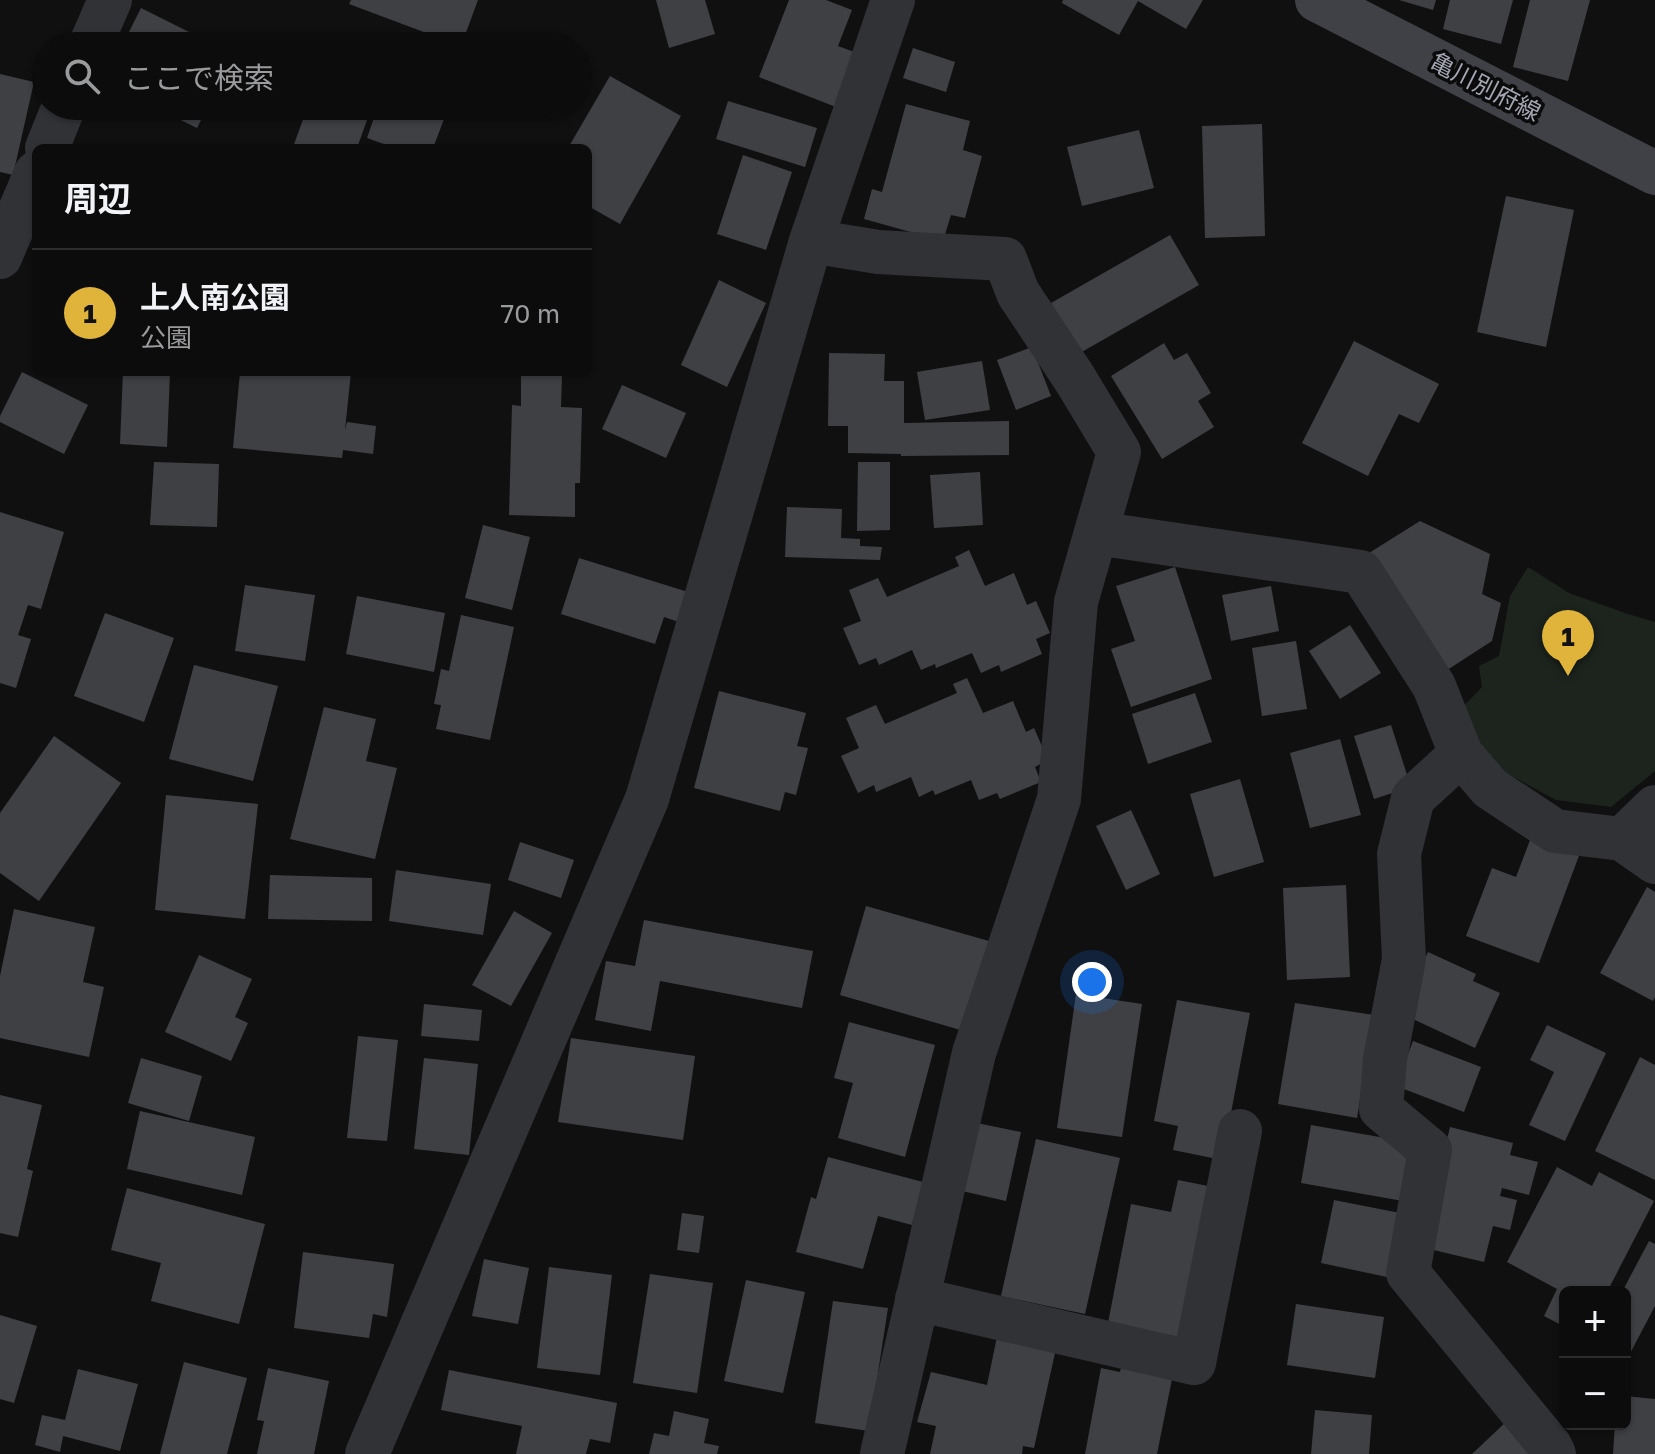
<!DOCTYPE html>
<html lang="ja">
<meta charset="utf-8">
<style>
body{margin:0;font-family:"Golos Text","Noto Sans JP",sans-serif;background:#151516;color:#f1f3f6}
.controls{position:absolute;right:24px;bottom:24px;display:grid;overflow:hidden;border-radius:12px;box-shadow:0 2px 6px #0004}
.controls button{width:72px;height:72px;display:grid;place-items:center;padding:0;border:0;border-bottom:2px solid #2c2c2e;background:#0c0c0d;color:#f1f3f6;font:40px sans-serif}
.you{position:absolute;left:1092px;top:982px;width:28px;height:28px;margin:-20px;border:6px solid #fff;border-radius:50%;background:#1a73e8;box-shadow:0 0 0 12px #1a73e833}
.badge{display:grid;place-items:center;width:52px;height:52px;border-radius:50%;background:#e0b43a;color:#111;font-size:26px;font-weight:700}
.pin{position:absolute;translate:-50% -66px;filter:drop-shadow(0 2px 4px #0008)}
.pin::after{content:'';position:absolute;top:42px;width:28px;height:24px;background:inherit;clip-path:polygon(0 0,100% 0,50% 100%)}
.list{margin:0;padding:0;list-style:none}
h2{display:flex;justify-content:space-between;align-items:center;height:104px;margin:0;padding:0 32px;font-size:34px}
h2 small{font-size:26px;font-weight:400;color:#9a9b9d}
.list li{display:grid;grid-template-columns:52px 1fr auto;gap:24px;align-items:center;box-sizing:border-box;height:128px;padding:0 32px;border-top:2px solid #2c2c2e}
.list b{display:block;font-size:30px;white-space:nowrap}
.list p{margin:0;font-size:26px;white-space:nowrap;color:#9a9b9d}
.list em{font-size:26px;font-style:normal;color:#9a9b9d}
.icon{flex:none;width:44px;height:44px;fill:none;stroke:currentColor;stroke-width:2;stroke-linecap:round;stroke-linejoin:round}
.map{position:relative;flex:none;width:1655px;height:1454px;overflow:hidden}
.search{position:absolute;background:#0c0c0d;box-shadow:0 2px 6px #0004;left:32px;top:32px;width:560px;height:88px;display:flex;align-items:center;gap:20px;box-sizing:border-box;padding:0 28px;border-radius:44px;color:#9a9b9d;font-size:30px}
.panel{position:absolute;background:#0c0c0d;box-shadow:0 2px 6px #0004;left:32px;top:144px;width:560px;height:232px;border-radius:12px}
.map>svg:first-child{display:block}
.green{fill:#1d241e}
.building{fill:#3f4044}
.lines{fill:none;stroke-linecap:round;stroke-linejoin:round}
.minor{stroke:#313236;stroke-width:44}
.secondary{stroke:#404146;stroke-width:44}
.labels{text-anchor:middle;dominant-baseline:central;stroke-width:7;stroke-linejoin:round;paint-order:stroke}
.street-label{font-size:24px;fill:#a3a6b1;stroke:#0b0b0c}
</style>
<div class="map">
<svg width="1655" height="1454" viewBox="0 0 1655 1454">
<rect width="100%" height="100%" fill="#101011"/>
<polygon class="green" points="1528,567 1569,593 1628,614 1655,622 1655,771 1611,807 1556,800 1497,768 1459,711 1482,687 1479,666 1499,656 1510,596"/>
<g class="building">
<polygon points="351,0 478,0 461,46 349,4"/>
<polygon points="656,0 705,0 715,34 669,48"/>
<polygon points="789,0 826,0 852,10 838,46 857,53 836,107 759,77"/>
<polygon points="1063,0 1203,0 1186,29 1138,1 1119,35 1062,3"/>
<polygon points="1399,0 1436,0 1433,10"/>
<polygon points="1450,0 1513,0 1501,44 1443,29"/>
<polygon points="1530,0 1590,0 1568,81 1513,67"/>
<polygon points="141,8 217,46 122,46"/>
<polygon points="913,48 955,62 946,92 903,78"/>
<polygon points="0,74 34,82 13,175 0,172"/>
<polygon points="610,76 681,116 620,224 588,206 588,148 568,148"/>
<polygon points="728,101 817,128 805,167 716,139"/>
<polygon points="906,104 970,121 963,150 982,156 965,218 951,215 943,241 864,219 872,189 882,192"/>
<polygon points="152,106 208,106 197,128"/>
<polygon points="308,106 372,106 357,148 293,147"/>
<polygon points="378,106 449,106 433,148 395,148 367,138"/>
<polygon points="1262,124 1265,236 1205,238 1202,126"/>
<polygon points="1139,130 1154,188 1082,206 1067,147"/>
<polygon points="743,155 792,172 766,250 717,234"/>
<polygon points="1506,196 1574,210 1546,347 1477,332"/>
<polygon points="1170,235 1199,285 1080,353 1051,303"/>
<polygon points="719,280 766,303 727,387 681,365"/>
<polygon points="1354,341 1439,384 1419,423 1399,414 1368,476 1302,443"/>
<polygon points="1164,343 1174,360 1187,353 1211,393 1198,401 1214,427 1162,459 1111,376"/>
<polygon points="1032,347 1051,396 1016,410 997,360"/>
<polygon points="829,353 885,354 884,381 904,381 904,423 1009,421 1009,455 901,456 901,454 848,453 848,426 828,426"/>
<polygon points="982,361 990,410 925,420 917,372"/>
<polygon points="22,372 88,405 64,454 0,422 0,416"/>
<polygon points="123,372 170,372 167,447 120,444"/>
<polygon points="240,372 351,372 345,430 347,422 376,426 373,454 343,450 342,458 233,448"/>
<polygon points="521,375 562,376 561,407 582,408 580,483 575,483 575,517 509,515 512,405 521,406"/>
<polygon points="622,385 686,413 666,458 602,429"/>
<polygon points="154,462 219,464 217,527 150,525"/>
<polygon points="858,462 890,462 890,530 857,531"/>
<polygon points="980,472 983,525 934,528 930,475"/>
<polygon points="787,507 842,509 841,538 860,539 860,546 882,547 880,560 785,557"/>
<polygon points="0,512 64,532 41,609 28,605 18,635 31,639 16,688 0,683"/>
<polygon points="1420,521 1490,554 1482,594 1501,603 1492,641 1441,674 1369,553"/>
<polygon points="483,525 530,537 512,610 465,598"/>
<polygon points="969,550 985,586 1014,573 1027,605 1036,601 1050,633 1036,639 1042,654 1001,672 999,665 981,673 972,653 936,668 935,664 921,670 912,650 879,665 876,658 859,665 843,628 861,621 849,590 878,578 887,597 959,566 955,557"/>
<polygon points="579,558 688,592 679,622 664,617 655,644 561,614"/>
<polygon points="1175,567 1212,679 1131,707 1111,649 1135,641 1116,586"/>
<polygon points="245,585 315,595 305,661 235,651"/>
<polygon points="1271,586 1279,631 1231,641 1222,595"/>
<polygon points="357,596 445,613 434,672 346,654"/>
<polygon points="105,613 174,638 144,722 74,696"/>
<polygon points="461,615 514,627 490,740 436,729 441,705 434,704 441,669 449,671"/>
<polygon points="1350,625 1381,673 1340,699 1309,651"/>
<polygon points="1296,641 1307,709 1262,716 1252,648"/>
<polygon points="194,665 278,686 253,781 169,759"/>
<polygon points="967,678 983,713 1013,701 1026,732 1034,728 1048,760 1035,767 1041,782 1000,799 997,793 979,800 971,780 935,795 933,790 919,797 911,777 876,792 874,785 858,793 841,756 859,748 846,718 876,705 885,724 957,693 953,684"/>
<polygon points="719,691 806,713 797,746 808,748 796,795 785,792 780,811 694,788"/>
<polygon points="1195,693 1212,742 1148,764 1132,714"/>
<polygon points="324,707 376,719 366,761 397,768 375,859 290,839"/>
<polygon points="1391,725 1411,787 1374,799 1354,736"/>
<polygon points="54,736 121,783 39,901 0,873 0,813"/>
<polygon points="1340,739 1361,815 1310,828 1290,753"/>
<polygon points="1240,779 1264,862 1214,877 1190,794"/>
<polygon points="166,795 258,804 245,919 155,910"/>
<polygon points="1131,810 1160,874 1126,890 1096,826"/>
<polygon points="1532,835 1580,853 1539,963 1466,936 1492,868 1516,877"/>
<polygon points="520,842 574,860 561,898 508,880"/>
<polygon points="396,870 491,884 483,935 389,921"/>
<polygon points="270,875 372,878 372,921 268,919"/>
<polygon points="1346,885 1350,977 1287,980 1283,888"/>
<polygon points="1647,887 1655,892 1655,997 1653,1001 1600,973"/>
<polygon points="866,906 989,941 964,1031 840,995"/>
<polygon points="14,909 95,927 83,982 104,987 89,1057 0,1038 0,976"/>
<polygon points="514,911 552,933 511,1006 472,985"/>
<polygon points="644,920 813,951 802,1008 660,981 651,1031 595,1020 606,961 635,966"/>
<polygon points="1428,952 1476,974 1473,981 1500,993 1475,1048 1400,1013"/>
<polygon points="199,955 252,979 235,1017 248,1023 231,1061 165,1032"/>
<polygon points="1076,994 1142,1004 1122,1137 1057,1128"/>
<polygon points="1177,1000 1250,1013 1222,1160 1173,1150 1178,1126 1154,1121"/>
<polygon points="1295,1003 1374,1015 1357,1118 1278,1104"/>
<polygon points="424,1004 482,1010 479,1041 421,1036"/>
<polygon points="849,1022 935,1045 905,1157 838,1138 853,1083 834,1078"/>
<polygon points="1547,1025 1606,1053 1565,1141 1529,1125 1554,1072 1530,1060"/>
<polygon points="358,1036 398,1040 387,1141 347,1138"/>
<polygon points="571,1038 695,1056 683,1140 558,1122"/>
<polygon points="1413,1041 1481,1067 1464,1112 1396,1086"/>
<polygon points="1640,1057 1655,1065 1655,1180 1595,1151"/>
<polygon points="141,1058 202,1076 189,1121 128,1103"/>
<polygon points="424,1058 478,1064 469,1155 414,1149"/>
<polygon points="0,1095 42,1105 27,1169 33,1171 18,1237 0,1233"/>
<polygon points="140,1111 255,1137 242,1195 127,1169"/>
<polygon points="977,1123 1021,1132 1006,1201 962,1191"/>
<polygon points="1311,1125 1414,1143 1403,1201 1301,1183"/>
<polygon points="1450,1127 1513,1143 1510,1155 1538,1162 1529,1195 1502,1188 1500,1196 1517,1200 1510,1230 1493,1226 1484,1262 1421,1247"/>
<polygon points="1036,1139 1120,1158 1085,1314 1001,1296"/>
<polygon points="828,1157 923,1182 912,1225 878,1216 863,1269 796,1252 811,1197 816,1199"/>
<polygon points="1557,1167 1592,1186 1599,1172 1654,1201 1607,1292 1565,1292 1565,1327 1544,1316 1557,1289 1507,1262"/>
<polygon points="1178,1180 1213,1187 1184,1338 1108,1323 1131,1204 1171,1212"/>
<polygon points="127,1188 265,1224 239,1324 151,1301 161,1263 111,1250"/>
<polygon points="1334,1200 1400,1213 1387,1277 1321,1263"/>
<polygon points="682,1213 704,1216 699,1253 677,1250"/>
<polygon points="1649,1241 1655,1244 1655,1306 1625,1363 1625,1292 1622,1292"/>
<polygon points="303,1252 394,1264 387,1317 373,1314 369,1338 294,1328"/>
<polygon points="484,1259 529,1268 518,1324 472,1316"/>
<polygon points="549,1267 612,1275 600,1375 537,1368"/>
<polygon points="650,1274 713,1283 697,1393 633,1383"/>
<polygon points="746,1280 805,1292 783,1393 724,1381"/>
<polygon points="833,1301 888,1308 869,1431 815,1423"/>
<polygon points="1296,1304 1384,1317 1375,1378 1287,1365"/>
<polygon points="0,1315 37,1326 14,1403 0,1399"/>
<polygon points="998,1332 1057,1344 1034,1448 1023,1446 1022,1454 930,1454 936,1426 917,1422 931,1372 987,1385"/>
<polygon points="1123,1359 1174,1369 1157,1454 1085,1454 1101,1368 1120,1372"/>
<polygon points="184,1362 247,1378 227,1454 160,1454"/>
<polygon points="268,1368 329,1381 314,1454 257,1454 264,1421 257,1420"/>
<polygon points="78,1369 138,1384 120,1451 63,1436 60,1452 35,1445 42,1415 65,1420"/>
<polygon points="449,1370 617,1403 610,1443 590,1439 586,1454 516,1454 522,1426 441,1410"/>
<polygon points="1625,1396 1655,1399 1655,1454 1613,1454 1615,1424 1625,1424"/>
<polygon points="1315,1410 1372,1415 1369,1454 1311,1454"/>
<polygon points="674,1411 709,1419 704,1443 719,1446 717,1454 649,1454 654,1433 669,1436"/>
<polygon points="1508,1420 1539,1454 1472,1454"/>
</g>
<g class="lines">
<g class="minor">
<polyline points="90,46 110,0"/>
<polyline points="47,148 64,106"/>
<polyline points="811,241 878,252 1005,259 1018,293 1075,379 1119,452 1076,602 1059,799 974,1053 882,1454"/>
<polyline points="0,257 36,173"/>
<polyline points="1096,533 1361,572 1434,686 1461,754 1490,788 1555,831 1622,839 1655,862"/>
<polyline points="1461,754 1413,798 1399,854 1404,959 1385,1059 1381,1109 1430,1150 1408,1273 1550,1446 1554,1454"/>
<polyline points="1622,839 1655,807"/>
<polyline points="917,1299 1194,1363 1240,1131"/>
<polyline points="367,1454 647,799 811,241 893,0"/>
</g>
<polyline class="secondary" points="1317,0 1655,173"/>
</g>
<g class="labels">
<g class="street-label">
<text transform="translate(1486 86) rotate(27)">亀川別府線</text>
</g>
</g>
</svg>
<div class="controls">
<button>+</button>
<button>−</button>
</div>
<div class="you"></div>
<div class="pin badge" style="left:1568px;top:676px">1</div>
<div class="search"><svg class="icon" aria-label="search" viewBox="0 0 24 24"><circle cx="10" cy="10" r="6"/><path d="M15 15l6 6"/></svg>ここで検索</div>
<section class="panel">
<h2>周辺<small></small></h2>
<ul class="list">
<li><span class="badge">1</span><div><b>上人南公園</b><p>公園</p></div><em>70 m</em></li>
</ul>
</section>
</div>
